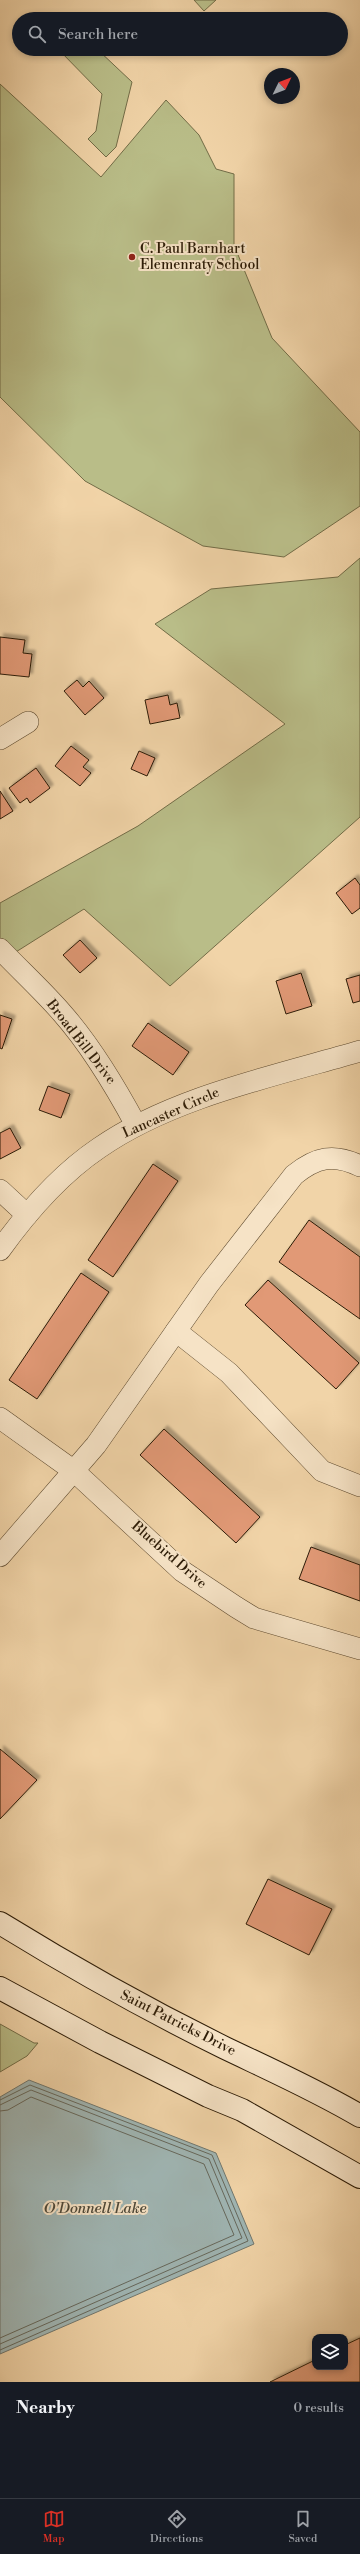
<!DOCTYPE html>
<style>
body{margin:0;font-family:"Libre Bodoni",serif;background:#20242c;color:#f1f3f6}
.controls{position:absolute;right:12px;bottom:12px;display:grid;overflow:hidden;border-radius:8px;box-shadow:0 2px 6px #0003}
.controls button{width:36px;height:36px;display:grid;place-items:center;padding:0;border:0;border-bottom:1px solid #363941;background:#171b24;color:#f1f3f6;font:20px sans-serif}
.compass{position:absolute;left:264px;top:68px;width:36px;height:36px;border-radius:50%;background:#171b24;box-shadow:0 2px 6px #0003;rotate:47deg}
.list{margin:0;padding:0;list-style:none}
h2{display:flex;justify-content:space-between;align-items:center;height:52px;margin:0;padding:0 16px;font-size:17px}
h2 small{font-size:13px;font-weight:400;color:#9ea1a6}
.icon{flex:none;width:22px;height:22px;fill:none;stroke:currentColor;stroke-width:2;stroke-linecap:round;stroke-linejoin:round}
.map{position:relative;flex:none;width:360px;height:2382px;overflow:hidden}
.search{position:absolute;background:#171b24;box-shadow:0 2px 6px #0003;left:12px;right:12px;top:12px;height:44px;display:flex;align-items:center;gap:10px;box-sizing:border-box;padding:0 14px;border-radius:22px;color:#9ea1a6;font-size:15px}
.sheet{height:116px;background:#171b24}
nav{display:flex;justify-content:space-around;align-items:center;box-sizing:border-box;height:56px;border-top:1px solid #363941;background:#171b24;font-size:11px;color:#9ea1a6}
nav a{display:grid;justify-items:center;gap:2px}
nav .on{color:#d93025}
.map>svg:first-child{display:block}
.green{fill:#b9bd88;stroke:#726c47}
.water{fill:#9fb5b3;stroke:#71776e}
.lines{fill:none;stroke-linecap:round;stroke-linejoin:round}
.shore{stroke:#66685c;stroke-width:1}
.building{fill:#e19976;stroke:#2c1b06;filter:url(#shadow)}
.minor-casing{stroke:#5d492e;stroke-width:22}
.secondary-casing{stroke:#2c1b06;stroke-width:24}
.minor{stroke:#f6e3c6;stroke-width:21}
.secondary{stroke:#f6e3c6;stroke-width:22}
.poi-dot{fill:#8f2418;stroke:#f6e3c6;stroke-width:1.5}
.labels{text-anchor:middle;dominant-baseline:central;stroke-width:4;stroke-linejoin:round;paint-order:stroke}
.poi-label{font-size:14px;fill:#2c1b06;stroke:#f6e3c6;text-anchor:start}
.street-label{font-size:14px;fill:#2c1b06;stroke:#f6e3c6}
.water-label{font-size:15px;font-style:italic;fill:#4e493a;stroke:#f6e3c6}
</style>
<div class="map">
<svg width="360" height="2382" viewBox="0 0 360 2382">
<defs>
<filter id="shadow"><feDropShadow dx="3.5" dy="-3.5" stdDeviation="1" flood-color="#0004"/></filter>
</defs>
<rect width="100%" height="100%" fill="#f1d4a8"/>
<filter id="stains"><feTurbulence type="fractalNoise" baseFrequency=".005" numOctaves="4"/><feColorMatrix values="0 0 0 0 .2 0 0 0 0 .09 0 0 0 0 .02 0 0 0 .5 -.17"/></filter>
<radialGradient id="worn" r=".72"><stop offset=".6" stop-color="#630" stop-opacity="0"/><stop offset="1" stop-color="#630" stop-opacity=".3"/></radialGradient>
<g class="green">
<polygon points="194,0 216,0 204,11"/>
<polygon points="58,49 97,49 132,82 116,147 106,157 88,139 96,131 102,94"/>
<polygon points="0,84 101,177 166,100 199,135 216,169 234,174 234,245 272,338 360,432 360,506 284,557 203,546 85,481 0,397"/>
<polygon points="360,558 360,817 170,986 84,909 0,962 0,903 138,826 285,724 155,624 211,589 338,577"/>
<polygon points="0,2024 34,2043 38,2043 27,2056 0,2072"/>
</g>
<polygon class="water" points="29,2080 216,2153 254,2244 0,2354 0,2097"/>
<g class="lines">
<g class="shore">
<polyline points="0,2100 30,2085 212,2155 248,2241 0,2350"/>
<polyline points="0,2105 31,2090 209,2159 242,2238 0,2344"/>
<polyline points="0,2111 8,2110 31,2097 204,2164 234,2235 0,2338"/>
</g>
</g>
<g class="building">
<polygon points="0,637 25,640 23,653 32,654 29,677 0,674"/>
<polygon points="77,680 83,687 89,681 104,698 85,715 64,691"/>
<polygon points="168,695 170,705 177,703 180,718 150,724 145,700"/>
<polygon points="71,746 89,760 83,767 91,773 80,786 55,766"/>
<polygon points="139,751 155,758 147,776 131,769"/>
<polygon points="36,768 50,788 30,803 27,798 20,803 9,788"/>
<polygon points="0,791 13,811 0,819"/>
<polygon points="355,878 360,885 360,908 352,914 336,893"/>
<polygon points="80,940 97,958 80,973 63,955"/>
<polygon points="301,973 312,1006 286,1014 276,981"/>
<polygon points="360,975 360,1001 353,1003 346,979"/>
<polygon points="0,1015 12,1019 2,1049 0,1048"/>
<polygon points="148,1023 189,1052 173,1075 132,1046"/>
<polygon points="48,1086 70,1094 61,1118 39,1110"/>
<polygon points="10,1128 21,1148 0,1159 0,1133"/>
<polygon points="153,1164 178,1181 113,1277 88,1260"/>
<polygon points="309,1220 360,1257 360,1319 279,1262"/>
<polygon points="81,1273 109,1292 37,1399 9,1380"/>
<polygon points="268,1280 359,1363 336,1389 245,1305"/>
<polygon points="164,1429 260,1517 236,1543 140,1455"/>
<polygon points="311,1547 360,1565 360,1601 299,1579"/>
<polygon points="0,1749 37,1780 0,1819"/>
<polygon points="268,1879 332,1909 309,1955 246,1924"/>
<polygon points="360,2338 360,2382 270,2382 315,2360 315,2367 345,2367 345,2345"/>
</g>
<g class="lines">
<g class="minor-casing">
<g id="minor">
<polyline points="0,739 28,722"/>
<path d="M0,949C21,971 43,991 62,1013C92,1047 115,1086 136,1125"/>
<polyline points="0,1190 27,1215"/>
<path d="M0,1250C28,1211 59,1175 99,1148C172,1097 275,1076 360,1051"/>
<polyline points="176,1331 229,1373 322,1471 360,1486"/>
<polyline points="0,1418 74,1471 182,1571 236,1607 254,1618 360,1649"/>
<path d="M0,1556L96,1445L209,1284L294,1175C316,1157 334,1153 360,1166"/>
</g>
</g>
<g class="secondary-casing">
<g id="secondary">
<path d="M0,1923C73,1968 148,2010 225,2048C271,2070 316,2090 360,2116"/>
<polyline points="0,1988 100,2042 208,2096 242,2110 360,2177"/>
</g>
</g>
<use href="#minor" class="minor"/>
<use href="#secondary" class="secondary"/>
</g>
<circle class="poi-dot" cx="132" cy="257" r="4"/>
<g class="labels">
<g class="poi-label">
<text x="140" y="249">C. Paul Barnhart<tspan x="140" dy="16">Elemenraty School</tspan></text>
</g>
<g class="street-label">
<text transform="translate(81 1042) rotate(52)">Broad Bill Drive</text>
<text transform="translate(171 1113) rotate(-24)">Lancaster Circle</text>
<text transform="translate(169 1555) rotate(41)">Bluebird Drive</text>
<text transform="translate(178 2023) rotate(27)">Saint Patricks Drive</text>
</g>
<g class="water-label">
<text x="95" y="2208">O'Donnell Lake</text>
</g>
</g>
<rect width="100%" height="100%" filter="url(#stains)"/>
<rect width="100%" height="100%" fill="url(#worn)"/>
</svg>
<div class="controls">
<button><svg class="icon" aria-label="layers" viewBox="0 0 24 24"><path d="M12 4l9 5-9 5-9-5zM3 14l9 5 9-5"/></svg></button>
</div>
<svg class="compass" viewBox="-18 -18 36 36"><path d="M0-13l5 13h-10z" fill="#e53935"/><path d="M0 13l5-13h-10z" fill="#9ea1a6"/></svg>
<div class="search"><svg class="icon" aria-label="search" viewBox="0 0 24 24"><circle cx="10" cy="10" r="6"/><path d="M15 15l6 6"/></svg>Search here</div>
</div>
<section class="sheet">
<h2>Nearby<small>0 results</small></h2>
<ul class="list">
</ul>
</section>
<nav>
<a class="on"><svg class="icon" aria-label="map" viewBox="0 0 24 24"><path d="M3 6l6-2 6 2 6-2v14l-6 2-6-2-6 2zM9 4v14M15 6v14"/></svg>Map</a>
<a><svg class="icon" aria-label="directions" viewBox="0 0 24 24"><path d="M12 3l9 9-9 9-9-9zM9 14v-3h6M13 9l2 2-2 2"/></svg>Directions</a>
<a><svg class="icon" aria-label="saved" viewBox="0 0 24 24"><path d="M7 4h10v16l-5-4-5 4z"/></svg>Saved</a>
</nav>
